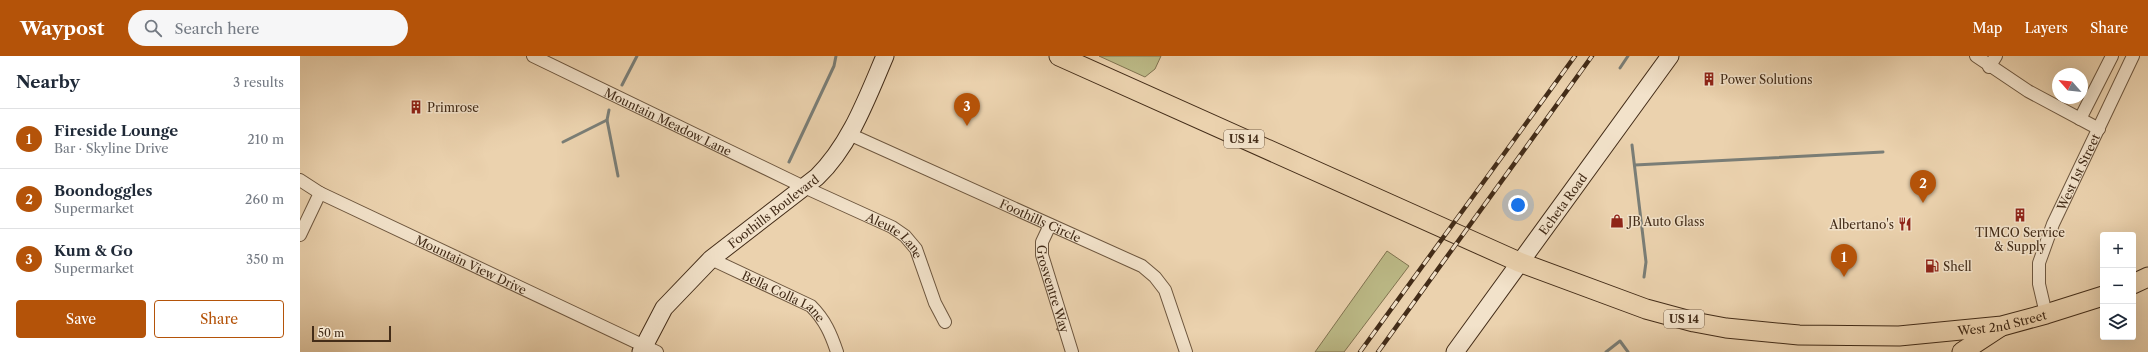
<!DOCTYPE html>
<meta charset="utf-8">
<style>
body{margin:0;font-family:"Libre Caslon Text",serif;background:#f6f6f7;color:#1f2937}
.controls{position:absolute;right:12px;bottom:12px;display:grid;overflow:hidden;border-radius:4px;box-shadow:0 4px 16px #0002}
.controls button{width:36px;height:36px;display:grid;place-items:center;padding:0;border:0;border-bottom:1px solid #e0e1e3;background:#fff;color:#1f2937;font:20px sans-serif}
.compass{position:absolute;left:1752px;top:12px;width:36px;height:36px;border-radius:50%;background:#fff;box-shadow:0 4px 16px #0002;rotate:297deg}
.scale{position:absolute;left:12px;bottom:10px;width:79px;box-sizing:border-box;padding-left:4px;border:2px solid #432c18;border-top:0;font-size:11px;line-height:14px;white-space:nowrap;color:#432c18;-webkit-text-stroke:3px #f2e2ca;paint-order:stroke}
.you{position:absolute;left:1218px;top:149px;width:14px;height:14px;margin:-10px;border:3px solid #fff;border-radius:50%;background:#1a73e8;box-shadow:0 0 0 6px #1a73e833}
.badge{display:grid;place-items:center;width:26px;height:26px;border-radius:50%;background:#b45309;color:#fff;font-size:13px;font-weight:700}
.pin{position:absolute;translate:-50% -33px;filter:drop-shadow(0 1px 2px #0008)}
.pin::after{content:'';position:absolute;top:21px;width:14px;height:12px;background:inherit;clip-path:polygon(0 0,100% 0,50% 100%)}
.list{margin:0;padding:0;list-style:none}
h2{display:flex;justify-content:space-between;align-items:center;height:52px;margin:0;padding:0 16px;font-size:17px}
h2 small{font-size:13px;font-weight:400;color:#747a83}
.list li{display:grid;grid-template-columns:26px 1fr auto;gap:12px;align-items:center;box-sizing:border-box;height:60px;padding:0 16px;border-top:1px solid #e0e1e3}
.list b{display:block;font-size:15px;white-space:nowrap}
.list p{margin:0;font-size:13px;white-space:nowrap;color:#747a83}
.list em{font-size:13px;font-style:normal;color:#747a83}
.actions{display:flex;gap:8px;padding:12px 16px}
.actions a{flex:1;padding:9px 0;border:1px solid #b45309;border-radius:4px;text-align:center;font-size:14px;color:#b45309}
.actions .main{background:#b45309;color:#fff}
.icon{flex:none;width:22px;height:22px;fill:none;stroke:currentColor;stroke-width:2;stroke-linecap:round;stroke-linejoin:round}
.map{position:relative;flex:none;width:1848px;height:296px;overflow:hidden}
header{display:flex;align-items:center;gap:24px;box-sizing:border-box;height:56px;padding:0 20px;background:#b45309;color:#fff}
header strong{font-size:19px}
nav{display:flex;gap:22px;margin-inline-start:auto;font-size:14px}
.search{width:280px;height:36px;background:#f6f6f7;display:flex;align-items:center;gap:10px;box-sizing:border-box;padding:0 14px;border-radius:22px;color:#747a83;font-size:15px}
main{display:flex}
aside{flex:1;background:#fff}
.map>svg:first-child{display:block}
.green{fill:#bcba87;stroke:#807350}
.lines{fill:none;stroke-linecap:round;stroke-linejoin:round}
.stream{stroke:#7a7e77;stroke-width:3}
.street-casing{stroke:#6d563e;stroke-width:14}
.secondary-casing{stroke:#432c18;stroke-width:19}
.primary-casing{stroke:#432c18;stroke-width:21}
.street{stroke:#f2e2ca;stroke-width:12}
.secondary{stroke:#f2e2ca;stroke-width:17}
.primary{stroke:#ebd2ae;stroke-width:19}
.rail-casing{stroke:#432c18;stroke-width:4.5}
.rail{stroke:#f2e2ca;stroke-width:3;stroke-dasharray:9;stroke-linecap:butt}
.labels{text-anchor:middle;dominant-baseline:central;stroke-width:3;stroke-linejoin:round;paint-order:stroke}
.shield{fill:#f2e2ca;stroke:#78634d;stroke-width:1}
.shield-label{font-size:11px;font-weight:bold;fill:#432c18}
.poi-label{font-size:12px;fill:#432c18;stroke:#f2e2ca;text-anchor:start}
.street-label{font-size:12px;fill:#432c18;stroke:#f2e2ca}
</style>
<header>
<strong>Waypost</strong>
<div class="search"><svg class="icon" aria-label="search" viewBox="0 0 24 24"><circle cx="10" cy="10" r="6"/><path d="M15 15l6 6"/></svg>Search here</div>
<nav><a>Map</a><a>Layers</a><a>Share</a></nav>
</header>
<main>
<aside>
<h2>Nearby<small>3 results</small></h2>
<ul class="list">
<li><span class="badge">1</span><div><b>Fireside Lounge</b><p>Bar · Skyline Drive</p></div><em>210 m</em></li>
<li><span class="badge">2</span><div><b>Boondoggles</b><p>Supermarket</p></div><em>260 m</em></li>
<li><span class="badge">3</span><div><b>Kum &amp; Go</b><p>Supermarket</p></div><em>350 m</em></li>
</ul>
<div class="actions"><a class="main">Save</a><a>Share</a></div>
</aside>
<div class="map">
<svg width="1848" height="296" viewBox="0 0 1848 296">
<rect width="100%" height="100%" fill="#ebd2ae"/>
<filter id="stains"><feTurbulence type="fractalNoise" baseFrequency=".005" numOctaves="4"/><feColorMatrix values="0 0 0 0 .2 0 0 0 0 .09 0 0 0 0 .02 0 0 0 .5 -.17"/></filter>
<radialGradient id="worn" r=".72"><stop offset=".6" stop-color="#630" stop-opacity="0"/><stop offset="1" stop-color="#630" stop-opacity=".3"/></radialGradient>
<g class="green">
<polygon points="799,0 861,0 855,13 845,21"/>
<polygon points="1087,195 1109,210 1044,296 1015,296"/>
</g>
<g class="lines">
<g class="stream">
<polyline points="1320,12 1328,0"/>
<polyline points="322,29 337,0"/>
<polyline points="307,64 318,120"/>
<polyline points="263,86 307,64 309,54"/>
<polyline points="1332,89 1346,206 1344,221"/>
<polyline points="489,106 534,10 536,0"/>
<polyline points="1335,109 1583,96"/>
<polyline points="1306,296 1320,285 1328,296"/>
</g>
<g class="street-casing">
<g id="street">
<path id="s1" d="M233,0L504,131L592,171L605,180L616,193L635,247L645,266"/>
<polyline points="1676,0 1728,35 1799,73"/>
<polyline points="1689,11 1696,0"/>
<polyline points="1780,63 1812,0"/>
<path id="s2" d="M549,78L842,210L855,221L865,234L886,296"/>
<path id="s3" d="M0,124L20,137L357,296"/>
<path id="s4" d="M750,169L742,186V199L772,296"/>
<polyline points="0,179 20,137"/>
<path id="s5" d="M411,203L511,250C525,264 531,278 537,296"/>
<path id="s6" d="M1746,258L1739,228V207L1753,168L1833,0"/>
</g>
</g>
<g class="secondary-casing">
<g id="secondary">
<path id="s7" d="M341,296L364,252L411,203L517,121C550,89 567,42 585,0"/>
<path id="s8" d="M1155,296L1370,0"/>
</g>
</g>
<g class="primary-casing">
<g id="primary">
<path id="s9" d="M759,0L1219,206L1346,253L1394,266L1426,272L1499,279L1599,280L1702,270L1746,258L1803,240"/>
<polyline points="1833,228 1848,221"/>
<polyline points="1662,296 1700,271"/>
</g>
</g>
<use href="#street" class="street"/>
<use href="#secondary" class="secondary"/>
<use href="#primary" class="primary"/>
<g class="rail-casing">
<g id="rail">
<polyline points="1060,296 1275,0"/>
<polyline points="1078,296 1292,0"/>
</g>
</g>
<use href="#rail" class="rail"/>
</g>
<defs>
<g id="building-bare" transform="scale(1.08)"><path d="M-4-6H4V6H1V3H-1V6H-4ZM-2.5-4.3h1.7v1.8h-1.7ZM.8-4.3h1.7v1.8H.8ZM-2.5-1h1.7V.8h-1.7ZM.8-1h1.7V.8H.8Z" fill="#8f2418" stroke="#f2e2ca" stroke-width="2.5" paint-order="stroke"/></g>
<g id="shop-bare" transform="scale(1.08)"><path d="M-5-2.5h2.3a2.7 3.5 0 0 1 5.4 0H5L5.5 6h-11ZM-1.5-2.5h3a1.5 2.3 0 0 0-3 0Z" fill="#8f2418" stroke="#f2e2ca" stroke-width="2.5" paint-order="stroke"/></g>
<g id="restaurant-bare" transform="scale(1.08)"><path d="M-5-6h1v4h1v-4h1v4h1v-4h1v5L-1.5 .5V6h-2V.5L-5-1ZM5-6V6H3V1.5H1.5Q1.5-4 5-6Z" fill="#8f2418" stroke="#f2e2ca" stroke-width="2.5" paint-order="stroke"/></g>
<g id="fuel-bare" transform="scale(1.08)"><path d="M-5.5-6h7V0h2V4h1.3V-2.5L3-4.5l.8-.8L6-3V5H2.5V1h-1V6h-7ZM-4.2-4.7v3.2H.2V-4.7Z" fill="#8f2418" stroke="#f2e2ca" stroke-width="2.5" paint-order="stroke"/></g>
</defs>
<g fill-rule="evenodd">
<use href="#building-bare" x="1409" y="23"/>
<use href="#building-bare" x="116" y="51"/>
<use href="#building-bare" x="1720" y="159"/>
<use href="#shop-bare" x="1317" y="165"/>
<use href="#restaurant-bare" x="1605" y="168"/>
<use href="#fuel-bare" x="1632" y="210"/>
</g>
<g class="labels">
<g class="shield">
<rect x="924" y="74" width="40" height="18" rx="3"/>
<rect x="1364" y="254" width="40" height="18" rx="3"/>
</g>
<g class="shield-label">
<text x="944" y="83">US 14</text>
<text x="1384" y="263">US 14</text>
</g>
<g class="poi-label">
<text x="1420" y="23">Power Solutions</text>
<text x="127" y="51">Primrose</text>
<text x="1328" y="165">JB Auto Glass</text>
<text x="1594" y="168" text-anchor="end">Albertano's</text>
<text x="1720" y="176" text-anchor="middle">TIMCO Service<tspan x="1720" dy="14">&amp; Supply</tspan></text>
<text x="1643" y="210">Shell</text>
</g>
<g class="street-label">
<text stroke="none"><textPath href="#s1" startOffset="150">Mountain Meadow Lane</textPath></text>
<text stroke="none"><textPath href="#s6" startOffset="151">West 1st Street</textPath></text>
<text stroke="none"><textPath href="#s8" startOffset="183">Echeta Road</textPath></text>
<text stroke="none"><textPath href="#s7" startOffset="196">Foothills Boulevard</textPath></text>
<text stroke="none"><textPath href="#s2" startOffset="210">Foothills Circle</textPath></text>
<text stroke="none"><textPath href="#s1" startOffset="405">Aleute Lane</textPath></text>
<text stroke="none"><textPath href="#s3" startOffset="191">Mountain View Drive</textPath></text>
<text stroke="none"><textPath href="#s4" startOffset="67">Grosventre Way</textPath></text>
<text stroke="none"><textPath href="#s5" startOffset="82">Bella Colla Lane</textPath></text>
<text stroke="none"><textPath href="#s9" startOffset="999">West 2nd Street</textPath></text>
</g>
</g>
<rect width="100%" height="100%" filter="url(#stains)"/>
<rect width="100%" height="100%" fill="url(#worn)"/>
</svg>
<div class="controls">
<button>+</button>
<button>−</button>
<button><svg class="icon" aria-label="layers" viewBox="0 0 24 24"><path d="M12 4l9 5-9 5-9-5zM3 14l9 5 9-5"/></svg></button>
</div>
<svg class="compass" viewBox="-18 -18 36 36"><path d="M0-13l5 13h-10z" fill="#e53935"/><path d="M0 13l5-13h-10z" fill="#747a83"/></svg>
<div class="scale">50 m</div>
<div class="you"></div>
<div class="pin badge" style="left:1544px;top:221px">1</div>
<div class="pin badge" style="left:1623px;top:147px">2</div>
<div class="pin badge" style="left:667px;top:70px">3</div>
</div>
</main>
